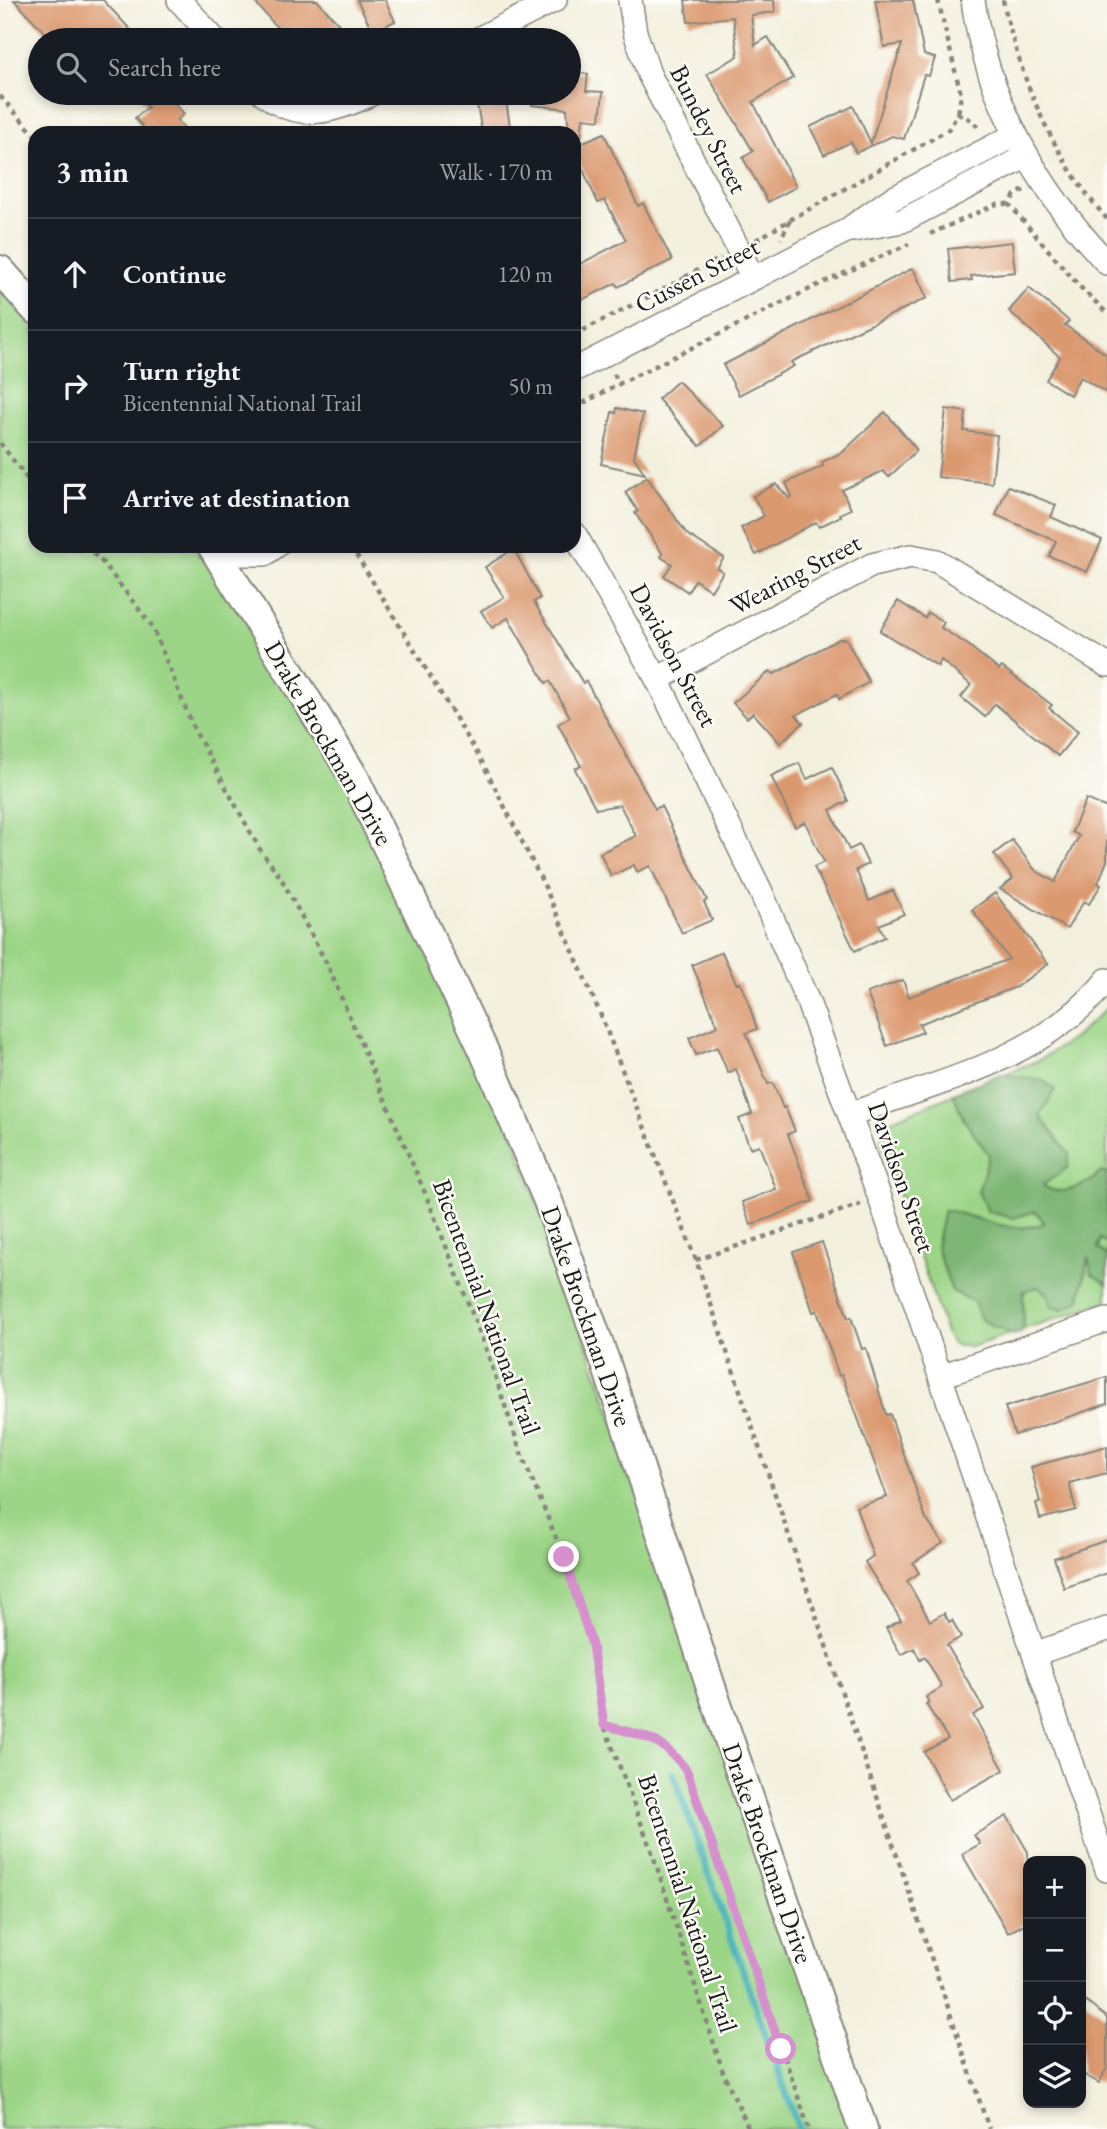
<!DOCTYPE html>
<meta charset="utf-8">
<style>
body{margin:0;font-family:"EB Garamond",serif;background:#242831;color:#f1f3f6}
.controls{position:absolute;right:21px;bottom:21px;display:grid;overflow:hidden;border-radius:14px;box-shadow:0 4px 10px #0003}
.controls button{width:63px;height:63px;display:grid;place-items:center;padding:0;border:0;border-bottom:2px solid #363941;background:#171b24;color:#f1f3f6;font:35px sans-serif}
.stop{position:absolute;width:21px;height:21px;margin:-16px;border:5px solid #d690ce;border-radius:50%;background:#fff}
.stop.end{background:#d690ce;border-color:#fff;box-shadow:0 2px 7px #0008}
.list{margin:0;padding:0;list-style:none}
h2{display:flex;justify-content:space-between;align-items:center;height:91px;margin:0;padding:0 28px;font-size:30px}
h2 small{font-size:23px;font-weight:400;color:#9ea1a6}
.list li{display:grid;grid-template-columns:46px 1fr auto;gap:21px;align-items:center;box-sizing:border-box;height:112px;padding:0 28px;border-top:2px solid #363941}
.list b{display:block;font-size:26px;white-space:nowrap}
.list p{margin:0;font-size:23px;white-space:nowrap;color:#9ea1a6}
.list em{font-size:23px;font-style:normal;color:#9ea1a6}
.icon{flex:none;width:38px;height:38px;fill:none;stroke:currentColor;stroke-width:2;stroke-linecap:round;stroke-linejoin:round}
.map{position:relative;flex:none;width:1107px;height:2129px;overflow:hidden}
.search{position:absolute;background:#171b24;box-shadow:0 4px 10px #0003;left:28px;top:28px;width:553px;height:77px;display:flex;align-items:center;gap:18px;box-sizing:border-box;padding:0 24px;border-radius:38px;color:#9ea1a6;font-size:26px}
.panel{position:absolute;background:#171b24;box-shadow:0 4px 10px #0003;left:28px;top:126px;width:553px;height:427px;border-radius:21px}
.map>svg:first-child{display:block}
.green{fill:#9cd587;stroke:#5c7852;stroke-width:2}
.forest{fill:#7db674;stroke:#4c6948;stroke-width:2}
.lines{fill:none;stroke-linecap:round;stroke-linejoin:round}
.stream{stroke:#3badb3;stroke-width:7}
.building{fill:#db9970}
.minor-casing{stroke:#88867d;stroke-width:26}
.major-casing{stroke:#88867d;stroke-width:32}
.path{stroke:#88867d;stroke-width:4.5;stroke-dasharray:5 5;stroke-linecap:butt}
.minor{stroke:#fff;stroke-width:23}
.major{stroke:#fff;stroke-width:28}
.route{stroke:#d690ce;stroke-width:9}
.labels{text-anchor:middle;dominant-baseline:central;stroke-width:5;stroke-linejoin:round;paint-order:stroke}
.street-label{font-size:26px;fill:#1c1c1c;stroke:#fdfcf7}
</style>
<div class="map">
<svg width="1107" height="2129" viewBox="0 0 1107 2129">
<rect width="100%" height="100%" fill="#fdfcf7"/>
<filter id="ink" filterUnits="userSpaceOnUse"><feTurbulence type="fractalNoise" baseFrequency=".0143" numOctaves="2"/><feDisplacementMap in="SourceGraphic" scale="14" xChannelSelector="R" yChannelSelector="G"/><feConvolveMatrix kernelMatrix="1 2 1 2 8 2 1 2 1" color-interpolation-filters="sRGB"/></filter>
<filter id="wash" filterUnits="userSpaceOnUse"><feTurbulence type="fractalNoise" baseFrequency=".00686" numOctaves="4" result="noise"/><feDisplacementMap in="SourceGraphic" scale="28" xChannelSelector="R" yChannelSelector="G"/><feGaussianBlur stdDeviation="1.57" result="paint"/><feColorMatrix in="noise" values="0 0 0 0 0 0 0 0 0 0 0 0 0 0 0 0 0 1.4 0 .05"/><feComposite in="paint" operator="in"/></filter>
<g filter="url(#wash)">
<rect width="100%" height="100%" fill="#f3f0de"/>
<g class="green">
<polygon points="0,270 35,309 35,546 212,546 354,777 483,1049 863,2129 0,2129"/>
<polygon points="1107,1008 1107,1301 971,1347 954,1345 947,1336 881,1142 884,1123 1039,1060 1074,1038"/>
</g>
<path class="forest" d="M1001,1074L1042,1080L1055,1089L1040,1116L1069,1154L1068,1167L1043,1185C1059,1199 1088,1185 1101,1172L1107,1174V1244L1100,1239L1098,1248L1107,1256V1284L1092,1274L1088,1257L1080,1300L1064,1309L1051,1307L1048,1295L1038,1287L1024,1291C1021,1307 1027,1318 1021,1333L1012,1335L981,1320L974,1302L952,1291L936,1247L944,1210C977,1215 1011,1237 1044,1223L1036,1211L1013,1218L988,1212L978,1192L989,1155L964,1120L953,1093Z"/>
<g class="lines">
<polyline class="stream" points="673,1773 799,2129"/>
</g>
<g id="blocks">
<g class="building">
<polygon points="14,0 103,0 140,40 52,40"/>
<polygon points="253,0 317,0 353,40 288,40"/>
<polygon points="357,0 385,0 395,21 373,32"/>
<polygon points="685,0 774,0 775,12 751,15 755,45 768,37 793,78 753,102 796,187 768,202 743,158 753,151 707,74 738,56 733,17 688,22"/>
<polygon points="875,0 913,0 924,55 935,58 929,76 924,75 904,139 892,136 856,153 851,142 824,155 810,127 853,106 871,143 902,44 884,47"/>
<polygon points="569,72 588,74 586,91 603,92 600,120 583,118 581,139 574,139 574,133 569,133 567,109 532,105 532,93 569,93"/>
<polygon points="136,93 166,93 184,114 177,120 188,133 148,133 135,118 148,107"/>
<polygon points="506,100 511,133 482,133 477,104"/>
<polygon points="604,133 638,206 643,203 672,260 618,287 616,283 574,304 574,267 626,240 605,200 598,203 574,150 574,146"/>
<polygon points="1012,242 1015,272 971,276 972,280 952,282 948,249"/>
<polygon points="913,268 927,298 791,362 794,366 739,395 723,365"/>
<polygon points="1029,288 1069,321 1065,325 1107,355 1107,393 1080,377 1070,395 1046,380 1060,357 1009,311"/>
<polygon points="678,381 723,426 700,446 658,399"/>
<polygon points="617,408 643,414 634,457 645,474 601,464 612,412 616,413"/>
<polygon points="946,409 966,412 964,431 997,435 992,483 938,477"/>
<polygon points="885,412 917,450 889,477 883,471 842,490 851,509 840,514 841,516 819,527 816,522 756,555 741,528 764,516 753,496 776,484 789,498 792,496 786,483 823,466 822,462 843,452"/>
<polygon points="647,477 687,534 724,558 717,568 723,572 711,591 695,580 688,592 664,576 672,564 661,557 663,554 635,513 638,511 625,492"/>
<polygon points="1008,486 1056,505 1051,517 1102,540 1087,572 1049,556 1056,541 996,515"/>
<polygon points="514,549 540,598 534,602 583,683 586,681 655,809 661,806 707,900 704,902 712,920 682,933 650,866 637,872 634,865 611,876 600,853 636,836 620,805 596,809 575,769 581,766 558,724 570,717 550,681 546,683 508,618 492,628 481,611 504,597 485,567"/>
<polygon points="898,601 925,618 928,613 944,622 941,628 968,645 999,670 1002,667 1052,705 1049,708 1078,732 1058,756 995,704 985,717 961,697 971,685 941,660 938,666 880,631"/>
<polygon points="839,639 846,639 869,682 839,699 837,694 796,715 803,723 780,743 753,713 747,718 733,703 770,671 774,674"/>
<polygon points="799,763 807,779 832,767 848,801 830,810 849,850 859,845 868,864 856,870 869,901 893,890 904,914 879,925 885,937 855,951 814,867 824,862 805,822 795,827 771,776"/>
<polygon points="1086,799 1107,808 1107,861 1098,883 1101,885 1089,904 1084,901 1067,929 1000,889 1013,879 994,854 1012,840 1035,870 1055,882 1079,836 1072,832"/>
<polygon points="995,893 1048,964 1016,987 919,1024 923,1032 887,1046 867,993 903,980 909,997 1009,959 972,910"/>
<polygon points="722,952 736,983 740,983 747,999 757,1029 746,1033 768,1084 773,1083 783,1108 785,1107 795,1131 788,1134 813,1201 751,1225 742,1202 776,1189 759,1145 750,1148 739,1119 752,1114 736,1069 728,1073 717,1047 696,1055 689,1038 718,1026 692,965"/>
<polygon points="822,1242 848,1318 851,1317 862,1349 866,1348 886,1415 890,1414 926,1519 943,1543 913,1563 919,1573 907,1581 930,1621 944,1613 949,1622 952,1620 961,1637 947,1645 984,1709 973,1715 1004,1770 950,1800 924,1752 948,1739 926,1704 929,1703 926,1697 942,1687 925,1657 920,1660 914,1648 901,1655 886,1628 901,1620 865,1562 873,1556 856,1507 887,1497 842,1375 839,1376 817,1311 813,1312 793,1252"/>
<polygon points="1107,1377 1107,1404 1015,1435 1005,1407"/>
<polygon points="1107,1446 1107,1473 1069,1483 1076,1510 1040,1519 1036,1503 1040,1502 1031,1467"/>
<polygon points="1107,1540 1107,1573 1064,1588 1054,1558"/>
<polygon points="1007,1816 1028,1852 1028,1922 1008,1933 962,1854 980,1844 974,1835"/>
<polygon points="1081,1998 1107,2018 1107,2068 1099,2083 1081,2073"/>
</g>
</g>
</g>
<g filter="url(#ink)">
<use href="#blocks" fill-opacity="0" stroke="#88867d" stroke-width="2"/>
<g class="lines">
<g class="minor-casing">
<g id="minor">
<polyline points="179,0 215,40"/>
<polyline points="630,0 635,32 649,74 753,278"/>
<path d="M973,0C986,99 1039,191 1107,263"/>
<polyline points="476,40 555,0"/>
<path d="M263,93C298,123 335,112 373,93"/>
<polyline points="853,230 902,221 1027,156"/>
<polyline points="574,370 846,231 890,200 1015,135"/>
<polyline points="574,533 657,679 761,892 808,1002 880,1198 1107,1870"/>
<polyline points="218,554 265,554 276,546"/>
<polyline points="657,679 872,565 911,556 937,561 1107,665"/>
<path d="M851,1114C942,1081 1044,1058 1107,980"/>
<polyline points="941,1376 1107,1320"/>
<polyline points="1034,1654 1107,1629"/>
</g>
</g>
<g class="major-casing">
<g id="major">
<polyline points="0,270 35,309"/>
<polyline points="212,546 354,777 483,1049 548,1201 606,1364 710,1684 863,2129"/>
</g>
</g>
<g class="path">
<polyline points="938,0 961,95 958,114"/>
<path d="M1003,0C1020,79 1053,158 1107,219"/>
<polyline points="0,96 35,135"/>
<polyline points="1024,190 1015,195 1009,204 1079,286 1107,313"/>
<polyline points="790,220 948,130 958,114 974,121 979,130"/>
<polyline points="930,234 997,204 1009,204"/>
<polyline points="756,240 790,220 781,239"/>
<polyline points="685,277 721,258"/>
<polyline points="574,335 685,278 699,280"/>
<polyline points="614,374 619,384 816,286 909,244"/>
<polyline points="574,408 619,384"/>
<polyline points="0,443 35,489"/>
<polyline points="86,546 103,563 152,626 194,729 259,848 281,878 327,964 428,1200 486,1349 521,1453 564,1557 592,1645 604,1725 653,1855 723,2072 749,2129"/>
<polyline points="351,546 480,758 545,887 602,1018 696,1260 989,2129"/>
<polyline points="696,1260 861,1204"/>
<path d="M604,1725C645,1737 660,1735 687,1771L809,2129"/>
</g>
<use href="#minor" class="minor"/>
<use href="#major" class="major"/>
</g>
</g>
<g class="lines" filter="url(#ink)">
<path class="route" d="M564,1557L592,1645L604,1725C645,1737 660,1735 687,1771L781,2049"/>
</g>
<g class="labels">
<g class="street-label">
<text transform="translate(709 129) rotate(63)">Bundey Street</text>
<text transform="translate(697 275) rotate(-27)">Cussen Street</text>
<text transform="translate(795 574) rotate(-28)">Wearing Street</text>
<text transform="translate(674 655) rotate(62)">Davidson Street</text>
<text transform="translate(329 743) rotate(60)">Drake Brockman Drive</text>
<text transform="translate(902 1177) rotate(71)">Davidson Street</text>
<text transform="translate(487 1307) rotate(70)">Bicentennial National Trail</text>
<text transform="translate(587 1316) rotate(71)">Drake Brockman Drive</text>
<text transform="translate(768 1853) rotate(71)">Drake Brockman Drive</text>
<text transform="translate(688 1903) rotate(72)">Bicentennial National Trail</text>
</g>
</g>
</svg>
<div class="controls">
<button>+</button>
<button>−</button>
<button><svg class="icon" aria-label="locate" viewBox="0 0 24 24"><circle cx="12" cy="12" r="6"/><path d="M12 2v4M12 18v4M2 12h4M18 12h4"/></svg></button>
<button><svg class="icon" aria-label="layers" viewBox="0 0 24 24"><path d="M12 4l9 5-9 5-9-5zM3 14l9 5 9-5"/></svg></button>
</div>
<div class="stop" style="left:781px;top:2049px"></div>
<div class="stop end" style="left:564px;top:1557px"></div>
<div class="search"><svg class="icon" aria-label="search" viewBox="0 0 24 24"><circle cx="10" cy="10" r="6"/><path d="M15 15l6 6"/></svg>Search here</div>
<section class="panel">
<h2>3 min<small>Walk · 170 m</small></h2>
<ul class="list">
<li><svg class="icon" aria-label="ahead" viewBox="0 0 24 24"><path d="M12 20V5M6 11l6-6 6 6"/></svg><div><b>Continue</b></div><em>120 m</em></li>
<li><svg class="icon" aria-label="right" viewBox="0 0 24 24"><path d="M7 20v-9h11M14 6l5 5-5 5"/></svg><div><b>Turn right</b><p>Bicentennial National Trail</p></div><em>50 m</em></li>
<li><svg class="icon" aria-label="arrive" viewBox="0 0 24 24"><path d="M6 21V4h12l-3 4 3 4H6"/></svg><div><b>Arrive at destination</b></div></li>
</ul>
</section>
</div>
